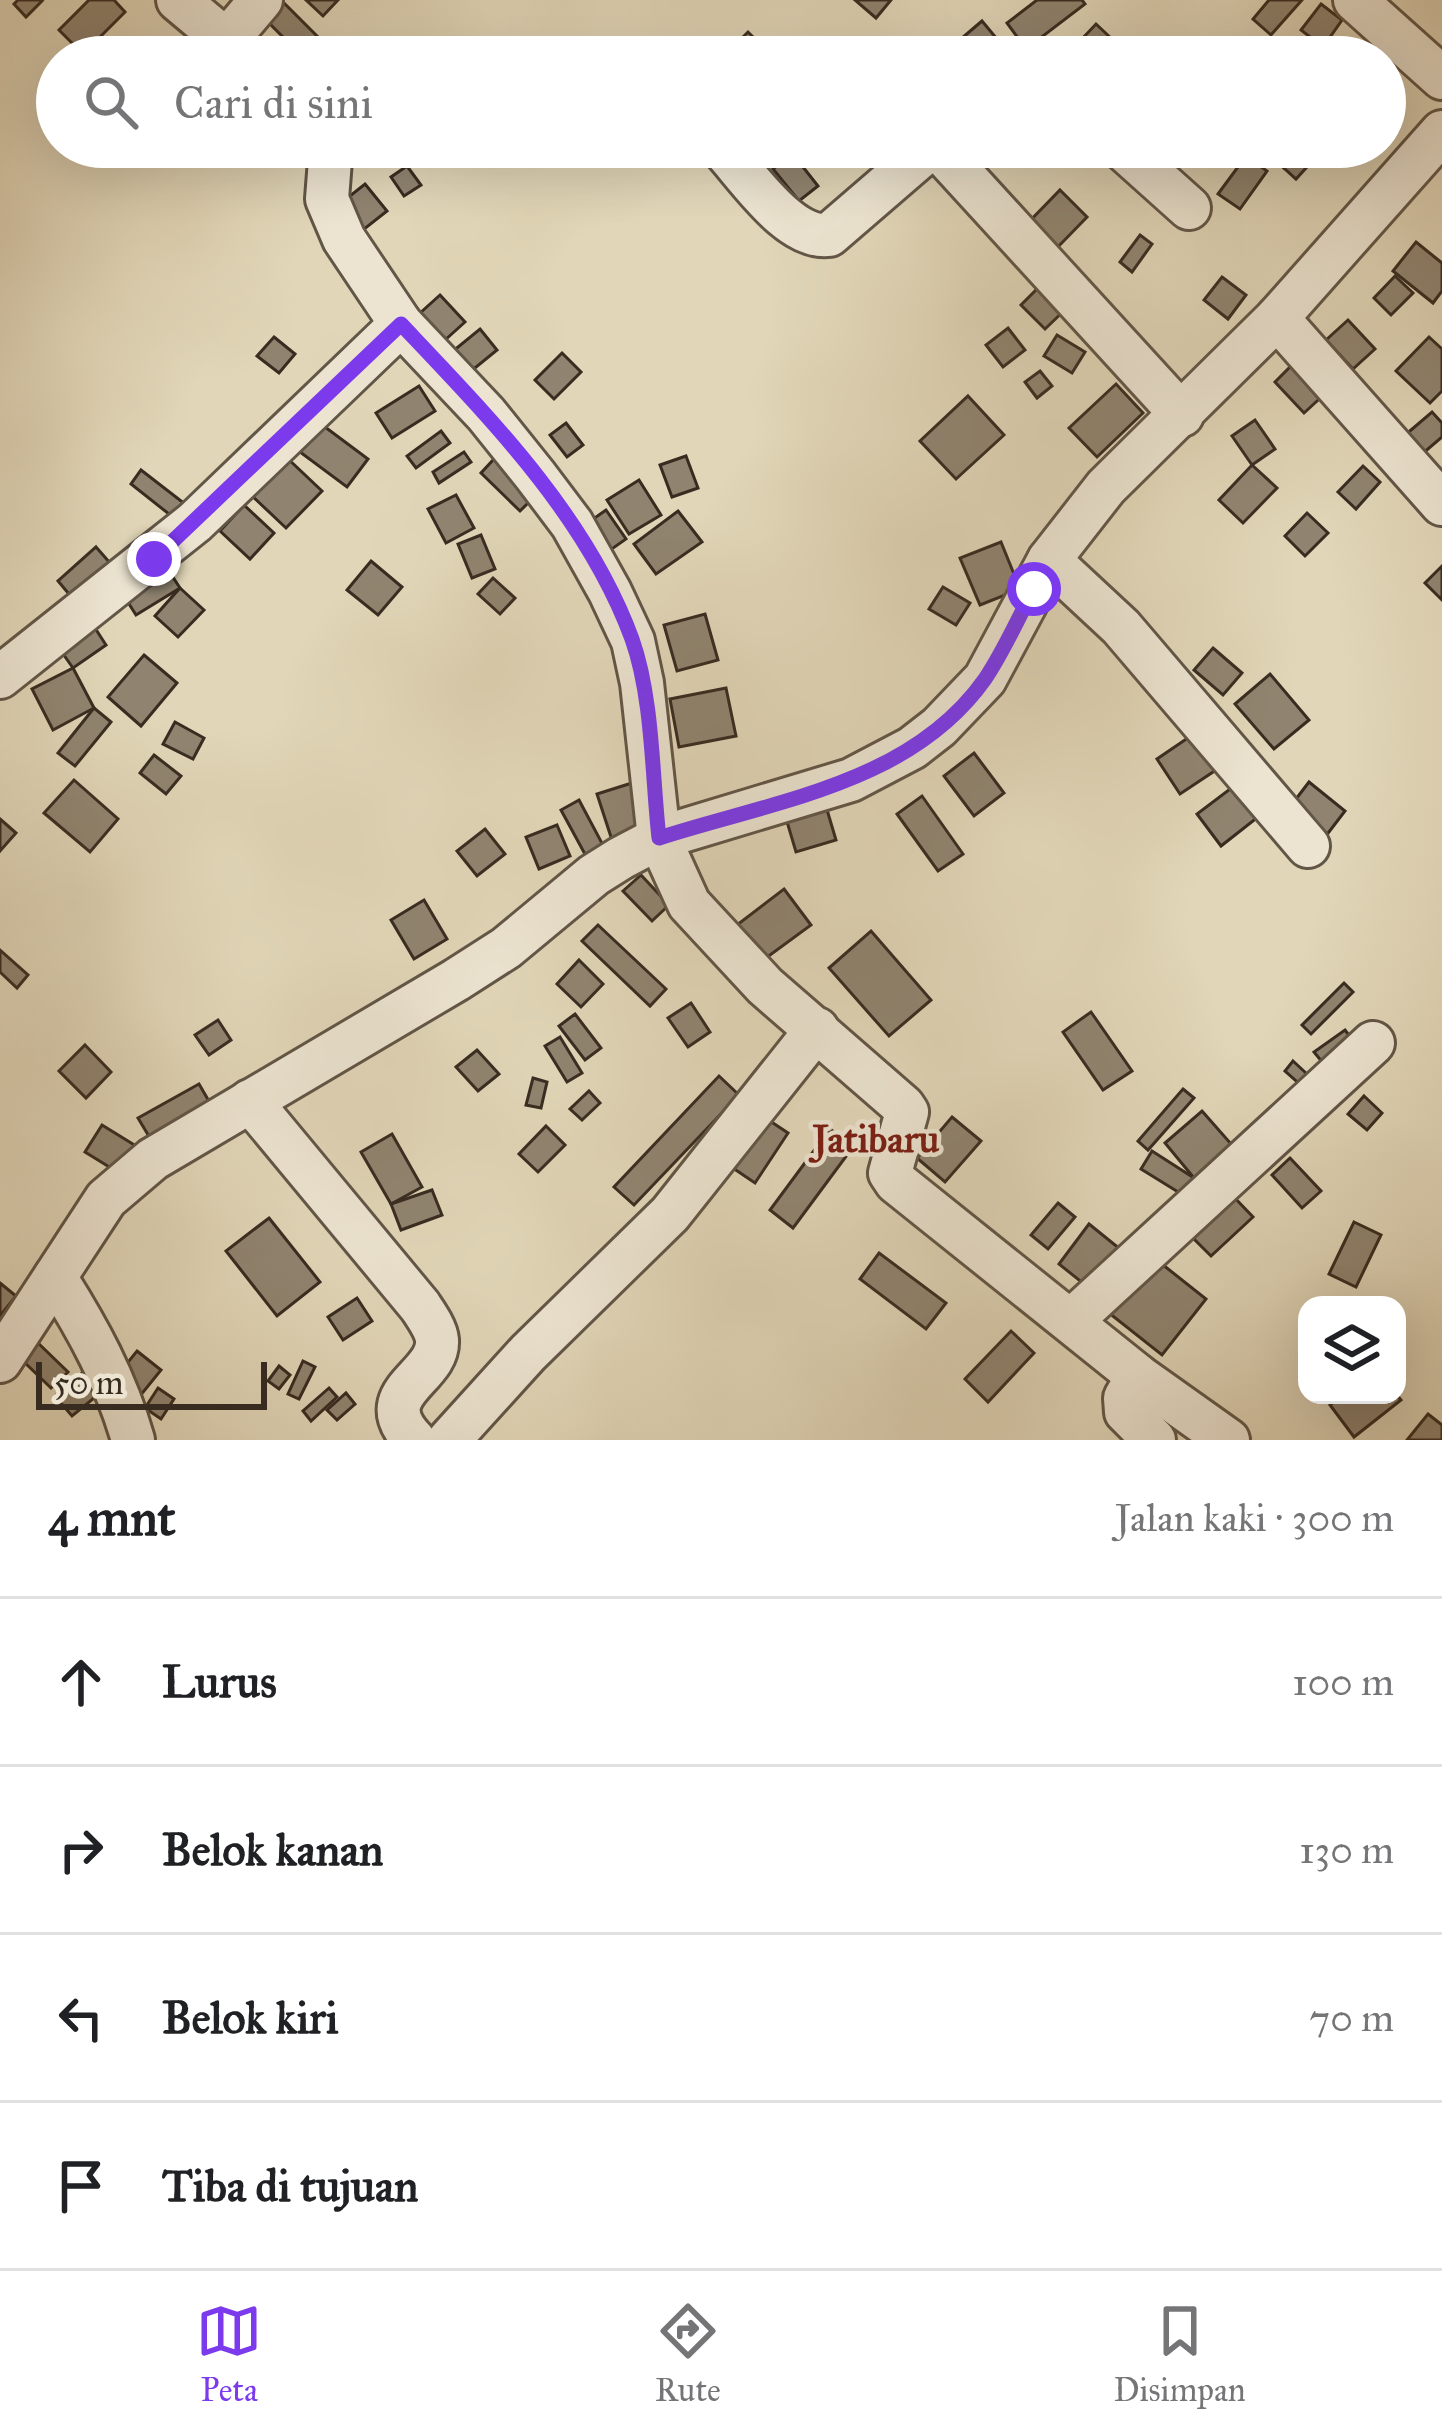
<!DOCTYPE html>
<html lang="id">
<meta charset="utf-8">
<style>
body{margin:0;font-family:"IM FELL Great Primer",serif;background:#f2f2f2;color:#202124}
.controls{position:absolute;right:36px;bottom:36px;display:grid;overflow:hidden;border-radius:24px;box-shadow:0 12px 48px #0002}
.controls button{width:108px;height:108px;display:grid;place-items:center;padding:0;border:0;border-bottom:3px solid #e0e0e0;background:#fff;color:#202124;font:60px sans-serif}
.scale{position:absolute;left:36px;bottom:30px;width:231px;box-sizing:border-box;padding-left:12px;border:6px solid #382c21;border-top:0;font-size:33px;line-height:42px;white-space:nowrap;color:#382c21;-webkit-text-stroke:9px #ece4d1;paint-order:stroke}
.stop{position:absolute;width:36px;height:36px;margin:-27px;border:9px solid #7c3aed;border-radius:50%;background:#fff}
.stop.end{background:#7c3aed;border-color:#fff;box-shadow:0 3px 12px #0008}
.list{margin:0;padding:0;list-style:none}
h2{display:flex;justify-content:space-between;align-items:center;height:156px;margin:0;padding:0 48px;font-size:51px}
h2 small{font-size:39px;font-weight:400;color:#757577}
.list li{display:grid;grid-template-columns:78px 1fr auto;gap:36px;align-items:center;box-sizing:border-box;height:168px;padding:0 48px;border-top:3px solid #e0e0e0}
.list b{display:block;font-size:45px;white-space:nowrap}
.list em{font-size:39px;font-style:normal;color:#757577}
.icon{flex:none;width:66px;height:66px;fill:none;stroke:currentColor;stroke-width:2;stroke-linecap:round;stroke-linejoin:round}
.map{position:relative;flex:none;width:1442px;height:1440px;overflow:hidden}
.search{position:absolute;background:#fff;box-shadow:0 12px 48px #0002;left:36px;right:36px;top:36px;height:132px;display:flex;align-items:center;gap:30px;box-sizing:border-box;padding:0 42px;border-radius:66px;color:#757577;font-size:45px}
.sheet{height:828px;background:#fff}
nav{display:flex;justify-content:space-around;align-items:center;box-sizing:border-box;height:168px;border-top:3px solid #e0e0e0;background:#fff;font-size:33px;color:#757577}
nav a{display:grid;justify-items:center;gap:6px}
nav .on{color:#7c3aed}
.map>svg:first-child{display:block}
.building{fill:#908470;stroke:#382c21;stroke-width:3}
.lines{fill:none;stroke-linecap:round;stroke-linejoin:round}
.minor-casing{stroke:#625647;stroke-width:48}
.minor{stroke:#ece4d1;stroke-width:42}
.route{stroke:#7c3aed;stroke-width:15}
.labels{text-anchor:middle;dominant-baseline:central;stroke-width:9;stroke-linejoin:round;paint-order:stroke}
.quarter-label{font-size:39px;font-weight:bold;fill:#7a1f14;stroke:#ece4d1}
</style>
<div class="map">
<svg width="1442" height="1440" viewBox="0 0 1442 1440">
<rect width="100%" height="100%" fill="#e1d6b8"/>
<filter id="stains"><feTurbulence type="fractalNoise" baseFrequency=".00167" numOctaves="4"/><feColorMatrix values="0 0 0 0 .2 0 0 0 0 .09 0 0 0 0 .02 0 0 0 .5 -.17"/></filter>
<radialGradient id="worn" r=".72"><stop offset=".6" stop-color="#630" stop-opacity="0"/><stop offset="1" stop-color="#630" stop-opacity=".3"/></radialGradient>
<g class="building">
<polygon points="18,0 40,0 42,1 26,17 14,4"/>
<polygon points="89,0 114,0 125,12 83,54 59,30"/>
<polygon points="306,0 338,0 323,16"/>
<polygon points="855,0 891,0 876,18"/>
<polygon points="1037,0 1082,0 1085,4 1026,49 1007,23"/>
<polygon points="1269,0 1302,0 1271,35 1253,19"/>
<polygon points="283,2 318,37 301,55 266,20"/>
<polygon points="1321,4 1342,20 1323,47 1301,30"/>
<polygon points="982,21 1012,57 954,57 948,50"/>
<polygon points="1096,24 1114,41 1100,57 1065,57"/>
<polygon points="748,32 773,57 723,57"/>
<polygon points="1262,147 1302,147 1284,168"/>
<polygon points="1302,147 1325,147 1296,179 1284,168"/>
<polygon points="792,153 818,186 799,201 773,169"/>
<polygon points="1246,156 1267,171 1240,209 1218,194"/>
<polygon points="407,166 421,185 404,196 391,177"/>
<polygon points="365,184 387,211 363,230 341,203"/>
<polygon points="1060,190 1087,217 1051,254 1023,228"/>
<polygon points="1140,235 1152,244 1132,272 1120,262"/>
<polygon points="1416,242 1442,263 1442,291 1433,303 1393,271"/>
<polygon points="1395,276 1413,293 1391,315 1374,298"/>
<polygon points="1222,277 1246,295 1228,319 1204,300"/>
<polygon points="1047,279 1071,304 1045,329 1021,305"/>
<polygon points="440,295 465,322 434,350 409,323"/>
<polygon points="1348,320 1375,349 1353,369 1326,340"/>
<polygon points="1008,328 1025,350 1003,367 986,345"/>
<polygon points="480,329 497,350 464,377 447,356"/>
<polygon points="1057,335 1085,352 1072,373 1044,356"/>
<polygon points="274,337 295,354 279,373 257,356"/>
<polygon points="1429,337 1442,349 1442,391 1430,403 1396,371"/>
<polygon points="562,353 581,372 554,399 535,380"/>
<polygon points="1299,358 1329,390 1304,413 1275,382"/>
<polygon points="1040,371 1052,386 1037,398 1025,382"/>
<polygon points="1116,384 1143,413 1097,457 1069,428"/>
<polygon points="419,386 435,411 392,438 376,413"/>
<polygon points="968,396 1004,435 956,479 920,441"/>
<polygon points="1432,412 1442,423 1442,437 1421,455 1404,436"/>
<polygon points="1255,420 1275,449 1252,465 1232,436"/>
<polygon points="566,423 583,445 567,457 550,435"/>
<polygon points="321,424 368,459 347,487 300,452"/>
<polygon points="441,431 450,443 416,468 407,456"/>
<polygon points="464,452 471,462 439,483 433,472"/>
<polygon points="285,456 322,491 286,528 249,493"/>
<polygon points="686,456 698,488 672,497 660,465"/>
<polygon points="494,459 534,497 520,511 481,473"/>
<polygon points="1252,465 1277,488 1243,523 1219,500"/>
<polygon points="1363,466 1380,482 1356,509 1338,492"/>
<polygon points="141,470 185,504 174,518 131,484"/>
<polygon points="639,480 661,515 629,534 607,500"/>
<polygon points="456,495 474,528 446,543 428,509"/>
<polygon points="244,505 274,533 250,559 220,531"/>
<polygon points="606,510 626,539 599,558 579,529"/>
<polygon points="678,511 702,542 656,574 634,544"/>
<polygon points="1307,513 1328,533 1305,556 1285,536"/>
<polygon points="481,535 495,569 472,578 458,544"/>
<polygon points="1001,542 1020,589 980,605 960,558"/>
<polygon points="96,547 118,572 79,606 58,581"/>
<polygon points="371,561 402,587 378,615 347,590"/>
<polygon points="1442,566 1442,600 1425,583"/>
<polygon points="167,568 180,588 136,615 124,596"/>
<polygon points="493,578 515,598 500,614 478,594"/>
<polygon points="943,587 970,603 956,625 929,609"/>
<polygon points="180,588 204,610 178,637 155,616"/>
<polygon points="705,614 718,660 677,671 664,625"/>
<polygon points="95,628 106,645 73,668 61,651"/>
<polygon points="1213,648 1242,673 1223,695 1194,670"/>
<polygon points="144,655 177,683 141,726 108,697"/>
<polygon points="73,668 94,708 53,730 32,689"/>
<polygon points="1270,674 1309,720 1274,749 1235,704"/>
<polygon points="726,688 736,736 679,747 670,699"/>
<polygon points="94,708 111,722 75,766 58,753"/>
<polygon points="175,722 204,738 193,759 163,744"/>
<polygon points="1198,731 1222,766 1180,794 1157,759"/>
<polygon points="974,753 1004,793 974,816 944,776"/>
<polygon points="154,755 181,776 166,794 140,773"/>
<polygon points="74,780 118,819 90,852 44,813"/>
<polygon points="1309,782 1345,811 1322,841 1286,812"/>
<polygon points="632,783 647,829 612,840 597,794"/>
<polygon points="1234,786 1258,817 1221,846 1197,814"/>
<polygon points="922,796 963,854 938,871 897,814"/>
<polygon points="579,800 604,847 586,856 561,810"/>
<polygon points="825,803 836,840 796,852 785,815"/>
<polygon points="0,819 16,833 0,851"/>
<polygon points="557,825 570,856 539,869 526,837"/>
<polygon points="485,829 505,854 477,876 457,851"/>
<polygon points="641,875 669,905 652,921 623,891"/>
<polygon points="784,889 811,925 759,963 733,928"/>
<polygon points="424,900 447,939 414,959 391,920"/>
<polygon points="598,925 666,989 650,1006 582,941"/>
<polygon points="871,931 931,1000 889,1036 829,968"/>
<polygon points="0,950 28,975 17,988 0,972"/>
<polygon points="579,960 603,984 581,1007 557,984"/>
<polygon points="1344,983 1353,992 1311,1034 1302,1025"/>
<polygon points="691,1003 710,1032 688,1047 668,1018"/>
<polygon points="1091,1012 1132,1071 1103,1090 1063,1032"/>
<polygon points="575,1014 601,1048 585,1060 559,1026"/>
<polygon points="218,1020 231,1040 209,1055 195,1035"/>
<polygon points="1345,1030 1357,1046 1327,1068 1314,1052"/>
<polygon points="560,1037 582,1073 567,1082 545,1046"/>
<polygon points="85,1045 111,1072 86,1098 59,1071"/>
<polygon points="477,1050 499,1074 478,1091 456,1067"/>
<polygon points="1293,1061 1320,1086 1312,1095 1285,1071"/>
<polygon points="719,1076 739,1095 634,1205 614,1187"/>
<polygon points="533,1078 547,1082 541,1108 526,1105"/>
<polygon points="199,1084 210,1103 150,1138 138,1118"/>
<polygon points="1183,1089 1194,1098 1148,1150 1138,1141"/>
<polygon points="589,1091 600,1103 582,1120 570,1109"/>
<polygon points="1364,1096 1382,1113 1367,1130 1348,1114"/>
<polygon points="1202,1111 1232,1145 1194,1178 1165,1143"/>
<polygon points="764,1117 788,1133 755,1183 730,1166"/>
<polygon points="952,1117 981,1141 945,1182 917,1158"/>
<polygon points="102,1125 136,1146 119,1173 85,1152"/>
<polygon points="546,1126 565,1145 538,1172 519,1154"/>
<polygon points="830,1129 853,1147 793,1228 770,1210"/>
<polygon points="392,1134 422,1187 391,1204 361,1152"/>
<polygon points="1152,1151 1194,1178 1183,1195 1141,1169"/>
<polygon points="1290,1158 1321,1191 1302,1208 1272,1175"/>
<polygon points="432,1190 442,1215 401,1230 391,1204"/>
<polygon points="1231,1194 1253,1217 1211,1256 1188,1233"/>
<polygon points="1058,1203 1075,1217 1048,1249 1031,1235"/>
<polygon points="269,1218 320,1282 277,1316 226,1251"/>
<polygon points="1354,1222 1381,1235 1356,1287 1329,1274"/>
<polygon points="1089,1224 1120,1249 1089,1288 1059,1264"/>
<polygon points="879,1253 946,1303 926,1329 860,1279"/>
<polygon points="1153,1257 1206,1299 1162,1355 1109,1313"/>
<polygon points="0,1283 16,1296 0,1316"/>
<polygon points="357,1298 372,1321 343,1340 328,1317"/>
<polygon points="1011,1331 1034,1353 988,1402 965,1379"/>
<polygon points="38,1343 68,1372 51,1388 21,1359"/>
<polygon points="137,1351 161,1370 140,1396 116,1377"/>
<polygon points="303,1361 315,1367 299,1399 288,1394"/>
<polygon points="279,1366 290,1375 279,1389 268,1381"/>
<polygon points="87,1369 104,1390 72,1416 55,1396"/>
<polygon points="158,1388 174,1399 161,1419 145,1408"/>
<polygon points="329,1388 337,1397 311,1421 303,1411"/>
<polygon points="346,1393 355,1404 337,1420 327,1410"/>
<polygon points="1342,1395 1397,1395 1401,1400 1354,1437 1330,1405"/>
<polygon points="1428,1414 1442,1425 1442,1440 1407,1440"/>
</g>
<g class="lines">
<g class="minor-casing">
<g id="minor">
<polyline points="178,0 246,57"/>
<polyline points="1355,0 1442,78"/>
<polyline points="227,40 261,0"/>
<polyline points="331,147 327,199 344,239 401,324 486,414 535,475 572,524 610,592 633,641 642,683 659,838 689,904 765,986 903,1106 907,1112 890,1173 896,1182 1138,1376 1228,1440"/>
<path d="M721,147C747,175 789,240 829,235L931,147"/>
<polyline points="937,147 1182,415"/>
<polyline points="1121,147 1189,208"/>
<polyline points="1277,318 1442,504"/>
<polyline points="1049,560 1121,627 1308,846"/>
<polyline points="0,677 195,522 401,324"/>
<path d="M250,1101L420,1306C426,1315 436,1329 437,1340C440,1378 368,1392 414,1440"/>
<path d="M55,1277C88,1329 116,1380 133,1440"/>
<polyline points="1072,1320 1373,1043"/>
<polyline points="0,1361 106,1199 153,1159 456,980 506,948 594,875 621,858 659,838 851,780 912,748 939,727 985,679 1049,560 1106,487 1277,318 1442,132"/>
<polyline points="1138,1376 1125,1398 1126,1412 1154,1440"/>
<polyline points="449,1440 528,1353 670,1214 817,1029"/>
</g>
</g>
<use href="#minor" class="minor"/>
</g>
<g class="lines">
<path class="route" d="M154,559L401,324C489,417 587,516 632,639C653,698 652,777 659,838C773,801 911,784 985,679C1004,651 1018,618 1034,589"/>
</g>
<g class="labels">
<g class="quarter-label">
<text x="876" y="1139">Jatibaru</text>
</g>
</g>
<rect width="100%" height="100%" filter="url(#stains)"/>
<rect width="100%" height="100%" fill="url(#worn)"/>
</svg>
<div class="controls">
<button><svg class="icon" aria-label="layers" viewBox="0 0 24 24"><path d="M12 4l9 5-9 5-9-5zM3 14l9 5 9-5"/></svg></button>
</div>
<div class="scale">50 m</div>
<div class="stop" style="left:1034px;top:589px"></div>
<div class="stop end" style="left:154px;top:559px"></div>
<div class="search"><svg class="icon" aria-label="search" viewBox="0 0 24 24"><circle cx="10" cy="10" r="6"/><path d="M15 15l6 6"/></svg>Cari di sini</div>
</div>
<section class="sheet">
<h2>4 mnt<small>Jalan kaki · 300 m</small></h2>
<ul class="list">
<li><svg class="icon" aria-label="ahead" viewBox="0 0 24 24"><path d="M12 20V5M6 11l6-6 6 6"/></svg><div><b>Lurus</b></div><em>100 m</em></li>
<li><svg class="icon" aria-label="right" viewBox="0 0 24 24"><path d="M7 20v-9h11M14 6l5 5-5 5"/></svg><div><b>Belok kanan</b></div><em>130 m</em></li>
<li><svg class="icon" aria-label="left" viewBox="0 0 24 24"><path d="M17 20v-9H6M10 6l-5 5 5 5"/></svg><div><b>Belok kiri</b></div><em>70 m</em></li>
<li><svg class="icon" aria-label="arrive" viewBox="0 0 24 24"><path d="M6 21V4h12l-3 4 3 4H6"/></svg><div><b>Tiba di tujuan</b></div></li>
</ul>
</section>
<nav>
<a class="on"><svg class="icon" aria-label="map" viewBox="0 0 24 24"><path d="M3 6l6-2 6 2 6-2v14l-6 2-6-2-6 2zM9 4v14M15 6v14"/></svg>Peta</a>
<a><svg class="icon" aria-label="directions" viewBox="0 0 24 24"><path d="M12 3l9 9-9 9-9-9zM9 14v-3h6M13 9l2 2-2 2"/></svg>Rute</a>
<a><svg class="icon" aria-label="saved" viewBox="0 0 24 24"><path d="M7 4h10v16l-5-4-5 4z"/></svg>Disimpan</a>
</nav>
